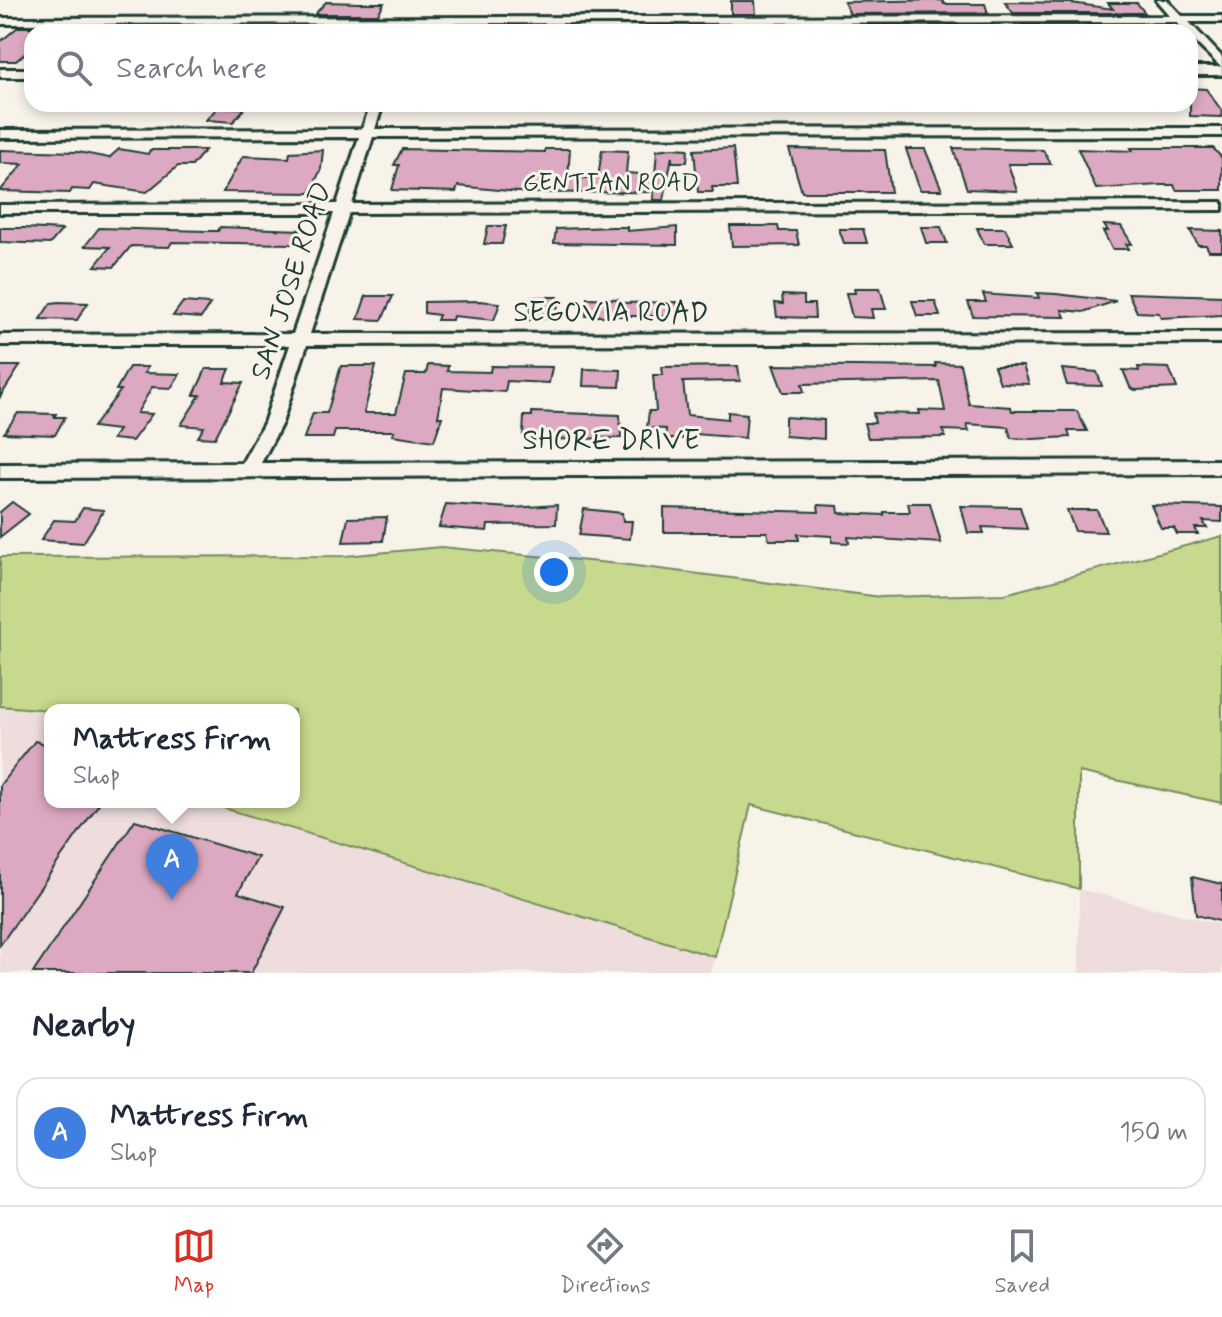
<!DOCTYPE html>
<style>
body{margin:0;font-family:Mynerve,sans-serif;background:#f6f6f7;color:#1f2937}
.you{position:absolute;left:554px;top:572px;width:28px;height:28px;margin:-20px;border:6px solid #fff;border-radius:50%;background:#1a73e8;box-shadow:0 0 0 12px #1a73e833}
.badge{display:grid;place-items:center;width:52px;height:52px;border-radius:50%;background:#d93025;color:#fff;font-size:26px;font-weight:700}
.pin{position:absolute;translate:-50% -66px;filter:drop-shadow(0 2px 4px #0008)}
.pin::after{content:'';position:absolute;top:42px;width:28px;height:24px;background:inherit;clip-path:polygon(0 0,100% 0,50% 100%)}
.popup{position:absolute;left:44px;top:704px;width:256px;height:104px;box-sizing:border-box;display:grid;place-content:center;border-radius:16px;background:#fff;filter:drop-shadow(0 2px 6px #0005);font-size:26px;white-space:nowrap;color:#747a83}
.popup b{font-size:30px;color:#1f2937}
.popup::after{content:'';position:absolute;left:50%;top:100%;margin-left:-16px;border:16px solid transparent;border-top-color:#fff}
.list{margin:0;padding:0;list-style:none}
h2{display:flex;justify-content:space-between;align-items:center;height:104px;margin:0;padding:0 32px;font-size:34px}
h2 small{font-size:26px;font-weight:400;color:#747a83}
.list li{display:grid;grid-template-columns:52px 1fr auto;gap:24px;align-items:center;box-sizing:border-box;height:112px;margin:0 16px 16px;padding:0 16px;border:2px solid #e0e1e3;border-radius:24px}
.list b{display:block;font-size:30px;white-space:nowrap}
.list p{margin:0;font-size:26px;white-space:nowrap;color:#747a83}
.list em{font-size:26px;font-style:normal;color:#747a83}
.icon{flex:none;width:44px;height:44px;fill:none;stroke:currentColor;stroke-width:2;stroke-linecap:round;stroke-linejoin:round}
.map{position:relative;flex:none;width:1222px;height:973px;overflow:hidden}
.search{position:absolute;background:#fff;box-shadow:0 4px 12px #0003;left:24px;right:24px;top:24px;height:88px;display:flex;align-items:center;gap:20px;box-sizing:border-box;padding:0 28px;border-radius:24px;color:#747a83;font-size:30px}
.sheet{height:232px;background:#fff}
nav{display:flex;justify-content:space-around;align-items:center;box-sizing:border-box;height:112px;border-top:2px solid #e0e1e3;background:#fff;font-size:22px;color:#747a83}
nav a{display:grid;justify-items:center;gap:4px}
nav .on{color:#d93025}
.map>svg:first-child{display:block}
.built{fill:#efdddd}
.green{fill:#c7d98d;stroke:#738b60;stroke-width:2}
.building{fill:#dda9c2;stroke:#1f3d34;stroke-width:2}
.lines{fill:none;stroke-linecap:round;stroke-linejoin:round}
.street-casing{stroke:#1f3d34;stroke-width:6}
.street{fill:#f7f3e8;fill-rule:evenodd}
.labels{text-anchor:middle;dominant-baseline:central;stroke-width:6;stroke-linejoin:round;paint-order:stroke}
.far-street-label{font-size:24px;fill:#1f3d34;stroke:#f7f3e8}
.street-label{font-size:28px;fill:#1f3d34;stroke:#f7f3e8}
</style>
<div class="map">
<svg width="1222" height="973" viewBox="0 0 1222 973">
<rect width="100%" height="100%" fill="#f7f3e8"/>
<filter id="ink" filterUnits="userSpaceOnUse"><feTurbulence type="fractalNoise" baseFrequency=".0125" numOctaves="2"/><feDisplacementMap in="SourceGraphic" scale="16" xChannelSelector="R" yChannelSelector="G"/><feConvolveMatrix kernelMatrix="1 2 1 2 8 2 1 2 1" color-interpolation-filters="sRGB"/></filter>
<g filter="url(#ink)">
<g class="built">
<polygon points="0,706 50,710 50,802 204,802 715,957 711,973 0,973"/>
<polygon points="1079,889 1222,925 1222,973 1079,973"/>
</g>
<polygon class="green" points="1222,536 1222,803 1079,772 1079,889 751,805 715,957 204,802 294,802 294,710 50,710 0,706 0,557 345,556 441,547 620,564 881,597 1005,594"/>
<g class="building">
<polygon points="942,0 944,4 985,4 988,13 850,14 844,2"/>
<polygon points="731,1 755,1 756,14 731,14"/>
<polygon points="326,2 358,3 384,3 378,14 315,14"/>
<polygon points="1005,2 1071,3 1113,9 1108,3 1137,3 1145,13 1013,13"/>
<polygon points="993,25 995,32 859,32 856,26"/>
<polygon points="1021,25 1154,25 1159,32 1025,32"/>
<polygon points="304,26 371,26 367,32 300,32"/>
<polygon points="18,27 32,27 32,48 16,61 0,61 0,42"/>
<polygon points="1190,88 1206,89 1222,111 1222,117 1190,116"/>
<polygon points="218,107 245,108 233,122 206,120"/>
<polygon points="672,148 688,149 687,162 672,162 672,156 664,200 653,200 657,150"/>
<polygon points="733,148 737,187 712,187 713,192 698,192 694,150"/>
<polygon points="953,148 1043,150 1051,164 1008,164 1017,191 967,189"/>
<polygon points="1131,148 1213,148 1222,158 1222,190 1176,190 1174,185 1160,185 1096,189 1078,149 1133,151"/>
<polygon points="119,149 148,154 150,150 205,150 192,166 178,166 147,192 94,184 90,190 72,189 70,193 0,191 23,164 0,163 0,150 78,152 109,158"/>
<polygon points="402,149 545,152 545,149 570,149 568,178 598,178 602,150 628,151 626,173 653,175 650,192 528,193 458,186 456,192 392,190 399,165 394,165"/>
<polygon points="789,149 885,150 891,192 802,192"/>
<polygon points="906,149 925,149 942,190 920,190"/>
<polygon points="323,150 321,169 310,193 223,192 243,156 289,158 290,152"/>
<polygon points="1104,225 1121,226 1132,244 1126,244 1129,249 1112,249 1103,231 1108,231"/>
<polygon points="488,226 506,226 502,244 484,244"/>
<polygon points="730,226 778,226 779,231 796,231 799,245 732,246"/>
<polygon points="220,227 301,230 294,244 172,242 169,247 131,246 114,267 95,266 110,247 85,246 99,228 206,231 218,231"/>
<polygon points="612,227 627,227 627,231 677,227 677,245 554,243 556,229"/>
<polygon points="921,227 941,227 947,243 926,243"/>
<polygon points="0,228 25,228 62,230 50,244 0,242"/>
<polygon points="977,228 1005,228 1013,244 984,244"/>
<polygon points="839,229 863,229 867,243 844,243"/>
<polygon points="1190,230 1222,231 1222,251 1209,251 1206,245 1198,245"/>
<polygon points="854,288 880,288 886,309 871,309 873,318 852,317 846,293 855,293"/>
<polygon points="1037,293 1056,294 1116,301 1083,312 1062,310 1065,317 973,316 968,302 986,302 983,294 1039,298"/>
<polygon points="1128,293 1222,296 1222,315 1161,318 1159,313 1137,312"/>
<polygon points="782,295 804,296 804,304 814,304 815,318 777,317 775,303 783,304"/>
<polygon points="366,296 393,296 382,320 358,319"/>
<polygon points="532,297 558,297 557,317 529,320"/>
<polygon points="587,298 619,299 618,303 677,302 679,316 586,316"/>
<polygon points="479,301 500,303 494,320 453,316 452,320 437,320 439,315 424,313 424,302"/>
<polygon points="912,301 935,301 940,316 917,316"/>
<polygon points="183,302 210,304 201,318 173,316"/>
<polygon points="51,303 59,302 88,303 77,320 40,319"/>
<polygon points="935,363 960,364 969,404 1011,407 1012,411 1077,411 1087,431 1068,431 1070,437 1033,439 1011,438 1008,427 967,424 969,431 943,430 945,437 868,438 864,423 875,423 873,413 920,414 919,410 945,411 939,381 802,384 804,392 783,392 773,365 936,367"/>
<polygon points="428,365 448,366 447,371 490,372 491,366 552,367 549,383 507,381 505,392 443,388 438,417 442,417 434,441 392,435 394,431 335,431 333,438 304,438 313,413 327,413 341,366 376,366 364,413 396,413 406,374 426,374"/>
<polygon points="0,366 20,366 0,397"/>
<polygon points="738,366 740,381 683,382 687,415 728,419 728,412 747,414 745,438 682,433 682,439 665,439 666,429 647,428 649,411 656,411 653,375 663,375 662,367"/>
<polygon points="994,366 1023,366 1029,384 1000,383"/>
<polygon points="129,367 148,367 144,373 180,374 171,388 152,387 137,413 152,414 132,441 112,439 118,430 93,427 121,390 116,390"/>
<polygon points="1138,367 1169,368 1177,388 1135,390 1130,387 1123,370 1139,371"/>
<polygon points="206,369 230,369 224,382 243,383 215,438 198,437 204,427 181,425 200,395 194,395"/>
<polygon points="584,369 621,370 620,387 583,386"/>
<polygon points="1062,369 1097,372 1102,386 1067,385"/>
<polygon points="532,412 620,415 621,438 532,440 532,435 523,435 524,416 532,416"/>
<polygon points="18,413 56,414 54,417 65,417 55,435 4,433"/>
<polygon points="785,417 824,420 824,439 785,436"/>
<polygon points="12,502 29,514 0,537 0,512"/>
<polygon points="908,503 930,503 941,543 848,537 849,543 832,542 832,536 798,534 799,540 769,540 767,532 664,532 664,508 819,512 818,505 838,506 839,513 884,515 884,512 910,512"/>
<polygon points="446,504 512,508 557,505 556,524 488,525 487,531 439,527"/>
<polygon points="1151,505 1222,507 1222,522 1203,521 1207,528 1195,528 1198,534 1177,534 1174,528 1161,528"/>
<polygon points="961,506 1020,507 1027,529 982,527 984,533 968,533"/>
<polygon points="83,508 104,510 83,543 41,540 54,520 75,521"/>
<polygon points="584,509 622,513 623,521 632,521 630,539 579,535"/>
<polygon points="1067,510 1097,510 1106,532 1075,531"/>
<polygon points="387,517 383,541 343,542 348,518"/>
<polygon points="35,741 50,746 50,802 100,802 0,945 0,785"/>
<polygon points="135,820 258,857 238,893 285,907 251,973 33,973"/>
<polygon points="1192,877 1222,884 1222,922 1196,915"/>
</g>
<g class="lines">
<g class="street-casing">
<g id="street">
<polygon points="1156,0 1167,0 1182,16 1222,16 1222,22 1189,22 1222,57 1222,75 1190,75 1190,67 1221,67 1190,37 1190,32 1185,32 1176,22 0,24 0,18 1170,16"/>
<rect x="0" y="69" width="32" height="8"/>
<polygon points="371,104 383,104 375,129 1222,128 1222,136 373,137 352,204 1222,202 1222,210 349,213 310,334 1222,333 1222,343 307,345 282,423 261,463 1222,460 1222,474 0,478 0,464 242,463 264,423 290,345 0,345 0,335 293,334 334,213 0,213 0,205 337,204 359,137 0,138 0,130 362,129"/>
</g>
</g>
<use href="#street" class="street"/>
</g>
</g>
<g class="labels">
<g class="far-street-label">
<text x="611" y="183">GENTIAN ROAD</text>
</g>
<g class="street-label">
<text transform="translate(292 281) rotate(-72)">SAN JOSE ROAD</text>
<text x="611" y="313">SEGOVIA ROAD</text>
<text x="611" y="441">SHORE DRIVE</text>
</g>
</g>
</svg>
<div class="you"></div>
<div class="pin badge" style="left:172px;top:900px;background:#3f7fe0">A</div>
<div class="popup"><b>Mattress Firm</b>Shop</div>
<div class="search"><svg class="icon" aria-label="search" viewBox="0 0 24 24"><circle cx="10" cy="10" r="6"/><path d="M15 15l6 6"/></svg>Search here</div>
</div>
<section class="sheet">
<h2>Nearby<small></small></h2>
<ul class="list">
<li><span class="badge" style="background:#3f7fe0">A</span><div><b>Mattress Firm</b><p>Shop</p></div><em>150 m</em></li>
</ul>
</section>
<nav>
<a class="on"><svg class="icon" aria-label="map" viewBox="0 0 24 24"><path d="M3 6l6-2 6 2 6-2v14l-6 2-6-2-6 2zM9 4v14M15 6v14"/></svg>Map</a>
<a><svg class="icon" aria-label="directions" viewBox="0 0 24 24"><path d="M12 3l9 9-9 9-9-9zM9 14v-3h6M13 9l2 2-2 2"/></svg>Directions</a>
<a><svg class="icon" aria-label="saved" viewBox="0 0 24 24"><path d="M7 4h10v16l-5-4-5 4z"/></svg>Saved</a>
</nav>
